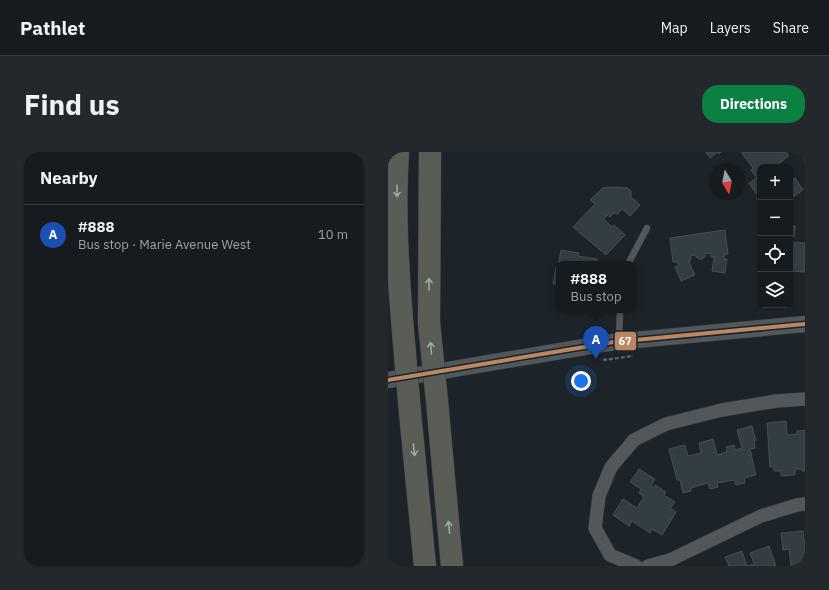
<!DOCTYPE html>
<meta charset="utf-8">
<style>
body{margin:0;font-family:"IBM Plex Sans",sans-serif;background:#23282c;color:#f1f3f6}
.controls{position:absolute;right:12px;top:12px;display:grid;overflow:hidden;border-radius:8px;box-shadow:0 1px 3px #0004}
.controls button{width:36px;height:36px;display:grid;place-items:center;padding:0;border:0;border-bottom:1px solid #35393d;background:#161b1f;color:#f1f3f6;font:20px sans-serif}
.compass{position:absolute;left:321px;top:12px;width:36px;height:36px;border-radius:50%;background:#161b1f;box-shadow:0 1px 3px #0004;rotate:170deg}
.you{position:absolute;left:193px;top:229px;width:14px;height:14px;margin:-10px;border:3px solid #fff;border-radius:50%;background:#1a73e8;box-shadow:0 0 0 6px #1a73e833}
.badge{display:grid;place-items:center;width:26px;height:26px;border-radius:50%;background:#0b8043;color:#fff;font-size:13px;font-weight:700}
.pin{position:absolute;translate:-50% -33px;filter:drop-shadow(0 1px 2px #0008)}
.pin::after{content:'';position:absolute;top:21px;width:14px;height:12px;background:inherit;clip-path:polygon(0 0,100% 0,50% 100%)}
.popup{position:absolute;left:168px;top:109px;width:80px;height:52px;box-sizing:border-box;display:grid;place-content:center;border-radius:8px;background:#161b1f;filter:drop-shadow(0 1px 3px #0005);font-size:13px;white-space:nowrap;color:#9ea1a4}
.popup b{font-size:15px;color:#f1f3f6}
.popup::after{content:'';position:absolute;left:50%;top:100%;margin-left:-8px;border:8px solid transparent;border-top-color:#161b1f}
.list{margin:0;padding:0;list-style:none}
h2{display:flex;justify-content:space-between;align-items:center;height:52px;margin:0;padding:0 16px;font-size:17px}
h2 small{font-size:13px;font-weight:400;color:#9ea1a4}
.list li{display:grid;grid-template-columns:26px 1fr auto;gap:12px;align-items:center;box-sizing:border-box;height:60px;padding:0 16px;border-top:1px solid #35393d}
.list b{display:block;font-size:15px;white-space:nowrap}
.list p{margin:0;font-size:13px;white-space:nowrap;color:#9ea1a4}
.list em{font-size:13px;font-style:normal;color:#9ea1a4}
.icon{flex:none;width:22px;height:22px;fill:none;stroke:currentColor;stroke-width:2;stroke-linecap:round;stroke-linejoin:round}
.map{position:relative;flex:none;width:417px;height:414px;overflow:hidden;border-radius:16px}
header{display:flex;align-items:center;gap:24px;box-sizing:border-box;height:56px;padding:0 20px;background:#161b1f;border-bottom:1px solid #35393d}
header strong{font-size:19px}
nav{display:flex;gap:22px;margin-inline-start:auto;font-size:14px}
.intro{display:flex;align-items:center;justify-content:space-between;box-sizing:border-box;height:96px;padding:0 24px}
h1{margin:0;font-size:28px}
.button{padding:10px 18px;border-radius:16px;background:#0b8043;color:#fff;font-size:14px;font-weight:700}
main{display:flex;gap:24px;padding:0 24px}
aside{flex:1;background:#161b1f;border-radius:16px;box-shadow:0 1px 3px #0004}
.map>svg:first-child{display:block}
.building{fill:#333e44;stroke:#474e53}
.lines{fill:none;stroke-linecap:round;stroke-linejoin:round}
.service-casing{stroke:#3b4044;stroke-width:7}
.minor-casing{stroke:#3b4044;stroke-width:14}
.tertiary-casing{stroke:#3b4044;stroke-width:17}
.motorway-casing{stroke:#3b4044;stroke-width:23}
.path{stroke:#595f63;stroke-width:2.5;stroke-dasharray:4 2;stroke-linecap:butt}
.service{stroke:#52575c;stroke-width:6}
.minor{stroke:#52575c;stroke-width:13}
.tertiary{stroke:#52575c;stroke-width:16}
.motorway{stroke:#595d56;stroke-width:22}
.motorway-bridge-casing{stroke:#3b4044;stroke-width:23;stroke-linecap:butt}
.motorway-bridge{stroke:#595d56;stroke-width:22}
.bus-1-casing{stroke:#17252f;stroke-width:7}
.bus-1{stroke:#bb8660;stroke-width:4}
.oneway{stroke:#a0a7a7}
.line-badge{stroke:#17252f;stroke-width:1.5}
.badge-label{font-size:11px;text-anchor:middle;font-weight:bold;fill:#fff}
</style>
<header>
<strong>Pathlet</strong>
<nav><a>Map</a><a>Layers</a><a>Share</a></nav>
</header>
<div class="intro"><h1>Find us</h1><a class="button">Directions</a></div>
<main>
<aside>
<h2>Nearby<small></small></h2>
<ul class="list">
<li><span class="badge" style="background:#1a4fb4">A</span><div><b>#888</b><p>Bus stop · Marie Avenue West</p></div><em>10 m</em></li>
</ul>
</aside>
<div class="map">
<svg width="417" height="414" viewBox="0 0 417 414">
<rect width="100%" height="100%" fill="#1d2429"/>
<g class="building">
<polygon points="318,0 333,0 331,2 330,0 322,6"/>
<polygon points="353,0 398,0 401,4 386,15 372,15 372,51 368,46 370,44 361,31 369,26 363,18 365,16"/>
<polygon points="407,26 415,38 402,47 402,29"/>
<polygon points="224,35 240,36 243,39 243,45 252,53 242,64 234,57 230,62 226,61 222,65 219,63 216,67 224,75 226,73 237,83 218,103 185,75 207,52 202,48 215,36"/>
<polygon points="402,74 407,74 406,85 404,85 403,90 417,91 417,120 402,119"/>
<polygon points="337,78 340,102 336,103 336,107 339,107 337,121 324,119 326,105 323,105 322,101 317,102 317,105 314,107 310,107 307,103 302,104 303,108 301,110 307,123 293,129 287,115 290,114 290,110 285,110 282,86"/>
<polygon points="173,98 191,101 190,104 209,107 208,112 171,112 171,133 165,132 168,115 170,115"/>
<polygon points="398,269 399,283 409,282 409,279 417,278 417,319 414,319 414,317 407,317 407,323 393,324 393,319 386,319 386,315 382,315 379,271"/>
<polygon points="364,274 368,289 366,289 367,296 362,297 368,323 356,326 357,331 348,333 346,328 329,331 330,335 322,337 320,331 303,336 303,339 295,341 292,328 289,328 281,297 297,293 300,304 313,301 311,291 325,287 329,303 339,300 338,295 346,293 347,298 354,296 349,278"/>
<polygon points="251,317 267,327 263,334 266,336 267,333 278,340 276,343 287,350 282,356 288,360 274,383 264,377 262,381 244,369 241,374 225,363 235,347 249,356 256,345 251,341 253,337 242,330"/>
<polygon points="415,379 416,388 417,388 417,414 403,414 401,397 395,398 393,381"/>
<polygon points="381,394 388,414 359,414 366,412 362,401"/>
<polygon points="354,399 359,414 341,414 337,405"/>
</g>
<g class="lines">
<g class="service-casing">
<g id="service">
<polyline points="240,112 259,76"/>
<polyline points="231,188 232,158"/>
</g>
</g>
<g class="minor-casing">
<g id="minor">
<polyline points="248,414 222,403 207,376 211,344 223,315 246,288 278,272 334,258 388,249 417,247"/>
<polyline points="260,414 282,408 373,364 409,353 417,352"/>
</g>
</g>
<g class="tertiary-casing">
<polyline id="tertiary" points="0,228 226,190 417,172"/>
</g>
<g class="motorway-casing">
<g id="motorway">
<path d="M10,0C6,60 10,120 15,180"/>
<polyline points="41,171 42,0"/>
<polyline points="49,249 64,414"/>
<polyline points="22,260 37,414"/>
</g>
</g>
<polyline class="path" points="215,208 245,204"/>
<use href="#service" class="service"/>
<use href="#minor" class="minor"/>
<use href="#tertiary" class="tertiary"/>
<use href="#motorway" class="motorway"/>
<g class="motorway-bridge-casing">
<g id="motorway-bridge">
<polyline points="41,171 49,249"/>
<polyline points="15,180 22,260"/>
</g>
</g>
<use href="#motorway-bridge" class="motorway-bridge"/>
<g class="bus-1-casing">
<polyline id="bus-1" points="0,228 226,190 417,172"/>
</g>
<use href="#bus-1" class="bus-1"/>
</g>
<defs><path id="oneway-shaft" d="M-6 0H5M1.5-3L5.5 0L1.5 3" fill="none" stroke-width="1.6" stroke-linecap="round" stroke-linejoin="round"/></defs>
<g class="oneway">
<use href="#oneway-shaft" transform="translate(9 39) rotate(90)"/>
<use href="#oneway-shaft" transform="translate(41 132) rotate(-90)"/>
<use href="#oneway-shaft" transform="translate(43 196) rotate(-95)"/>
<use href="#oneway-shaft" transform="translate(26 298) rotate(84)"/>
<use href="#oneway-shaft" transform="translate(61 375) rotate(-95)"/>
</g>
<rect class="line-badge" x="226" y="179" width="23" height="20" rx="4" fill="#bb8660"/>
<g class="badge-label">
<text x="237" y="193">67</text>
</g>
</svg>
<div class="controls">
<button>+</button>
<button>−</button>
<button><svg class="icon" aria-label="locate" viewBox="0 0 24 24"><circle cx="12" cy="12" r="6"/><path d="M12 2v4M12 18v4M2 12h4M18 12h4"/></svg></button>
<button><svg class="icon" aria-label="layers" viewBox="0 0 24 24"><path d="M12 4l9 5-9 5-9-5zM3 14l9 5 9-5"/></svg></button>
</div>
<svg class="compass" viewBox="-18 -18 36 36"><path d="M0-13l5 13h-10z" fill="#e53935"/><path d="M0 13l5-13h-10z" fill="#9ea1a4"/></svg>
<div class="you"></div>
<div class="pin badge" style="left:208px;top:207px;background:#1a4fb4">A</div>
<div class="popup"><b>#888</b>Bus stop</div>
</div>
</main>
